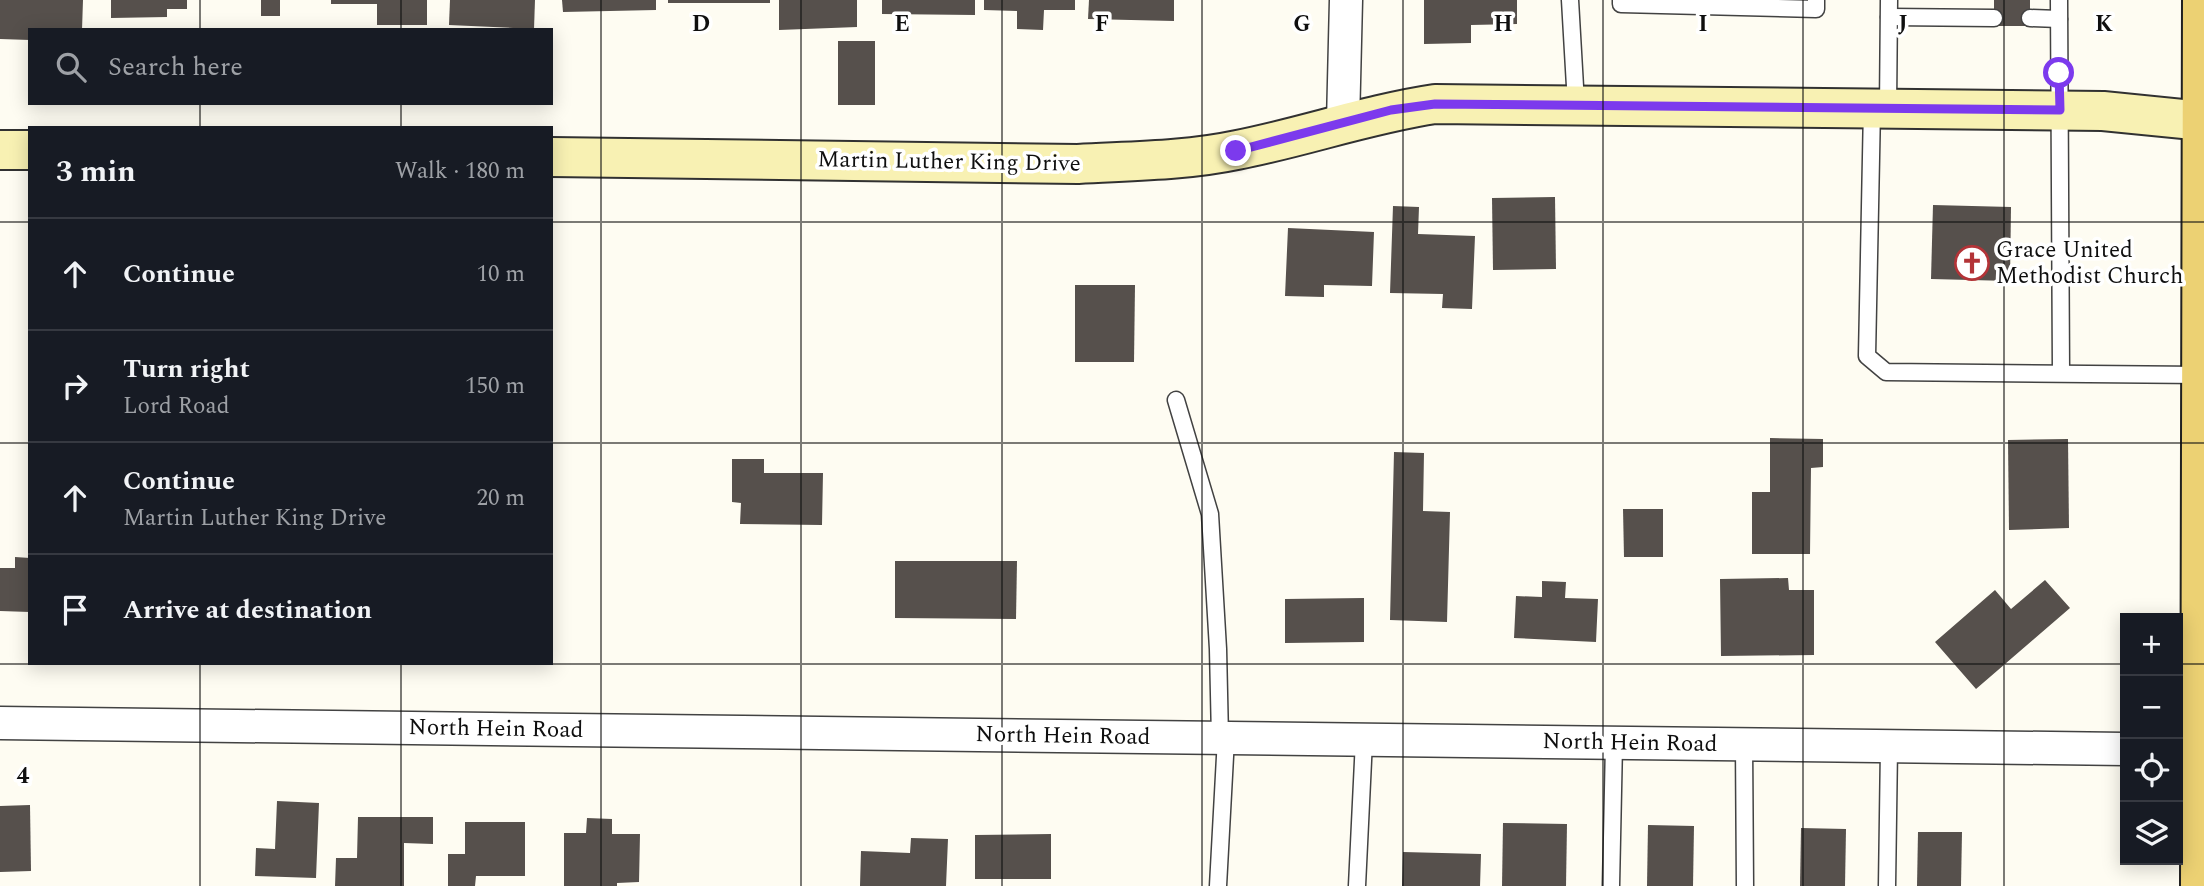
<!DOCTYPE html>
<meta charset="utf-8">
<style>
body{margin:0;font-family:Spectral,serif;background:#20242c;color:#f1f3f6}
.controls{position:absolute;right:21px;bottom:21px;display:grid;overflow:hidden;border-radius:0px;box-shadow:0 4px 18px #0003}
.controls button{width:63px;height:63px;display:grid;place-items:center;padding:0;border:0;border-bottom:2px solid #363941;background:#171b24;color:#f1f3f6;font:35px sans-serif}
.stop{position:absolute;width:21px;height:21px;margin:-16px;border:5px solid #7c3aed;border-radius:50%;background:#fff}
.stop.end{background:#7c3aed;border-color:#fff;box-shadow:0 2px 7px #0008}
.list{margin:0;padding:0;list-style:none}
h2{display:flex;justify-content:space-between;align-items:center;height:91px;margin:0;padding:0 28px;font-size:30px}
h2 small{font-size:23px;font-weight:400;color:#9ea1a6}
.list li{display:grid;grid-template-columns:46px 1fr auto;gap:21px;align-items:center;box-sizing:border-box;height:112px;padding:0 28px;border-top:2px solid #363941}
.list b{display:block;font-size:26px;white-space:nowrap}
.list p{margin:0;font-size:23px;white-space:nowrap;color:#9ea1a6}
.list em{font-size:23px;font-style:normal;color:#9ea1a6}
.icon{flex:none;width:38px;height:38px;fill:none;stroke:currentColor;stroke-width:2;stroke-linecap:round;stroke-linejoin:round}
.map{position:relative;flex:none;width:2204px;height:886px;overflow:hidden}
.search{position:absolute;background:#171b24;box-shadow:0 4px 18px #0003;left:28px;top:28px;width:525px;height:77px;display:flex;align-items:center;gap:18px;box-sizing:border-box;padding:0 24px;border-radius:0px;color:#9ea1a6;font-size:26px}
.panel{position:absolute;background:#171b24;box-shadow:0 4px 18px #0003;left:28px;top:126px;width:525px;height:539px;border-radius:0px}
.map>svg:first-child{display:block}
.building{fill:#56504c}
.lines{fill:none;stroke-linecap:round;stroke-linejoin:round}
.lane-casing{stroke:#424242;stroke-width:19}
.street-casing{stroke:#424242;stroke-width:35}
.secondary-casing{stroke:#313131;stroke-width:42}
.primary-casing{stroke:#202020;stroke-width:42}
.lane{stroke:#fff;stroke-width:16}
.street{stroke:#fff;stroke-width:32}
.secondary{stroke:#f8f1b3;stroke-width:38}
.primary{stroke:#ecd173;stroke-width:38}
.route{stroke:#7c3aed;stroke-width:9}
.grid{fill:none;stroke:#0f0f0f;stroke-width:2;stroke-opacity:0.55}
.labels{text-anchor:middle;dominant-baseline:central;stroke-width:7;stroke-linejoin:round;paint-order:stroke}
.street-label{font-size:23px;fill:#0f0f0f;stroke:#fff}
.poi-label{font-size:23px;fill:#0f0f0f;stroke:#fff;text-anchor:start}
.grid-label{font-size:23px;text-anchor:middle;font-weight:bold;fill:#0f0f0f;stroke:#fff;stroke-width:7;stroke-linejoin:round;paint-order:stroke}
</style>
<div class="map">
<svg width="2204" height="886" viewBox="0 0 2204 886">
<rect width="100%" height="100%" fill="#fefcf2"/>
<g class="building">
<polygon points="0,0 83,0 82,30 30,30 30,40 0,39"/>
<polygon points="111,0 187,0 187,9 167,9 167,17 111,18"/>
<rect x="261" y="0" width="19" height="16"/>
<polygon points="331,0 427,0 427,25 377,25 377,4 331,4"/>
<polygon points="450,0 535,0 534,29 449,25"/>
<polygon points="562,0 656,0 656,10 563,12"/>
<rect x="668" y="0" width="102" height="3"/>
<polygon points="779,0 857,0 857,27 779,30"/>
<polygon points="882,0 975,0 975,15 882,14"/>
<polygon points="984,0 1075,0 1075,10 1044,10 1043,30 1017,29 1017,11 984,10"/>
<polygon points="1089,0 1174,0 1174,21 1088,19"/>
<polygon points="1424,0 1517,0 1517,24 1471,25 1471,43 1424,44"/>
<rect x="1994" y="0" width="36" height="26"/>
<rect x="838" y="41" width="37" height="64"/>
<polygon points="1555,197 1556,269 1493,270 1492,198"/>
<polygon points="1933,205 2011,207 2010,281 1931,279"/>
<polygon points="1393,206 1419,207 1418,234 1475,236 1472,309 1442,308 1443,294 1390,293"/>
<polygon points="1288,228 1374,232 1372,286 1324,285 1324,297 1285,296"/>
<polygon points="1075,285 1135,285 1134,362 1075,362"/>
<polygon points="1770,438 1823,439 1823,467 1811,468 1810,554 1752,554 1752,492 1770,492"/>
<polygon points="2068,439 2069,528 2009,530 2008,440"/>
<polygon points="1394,452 1424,453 1423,511 1450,512 1447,622 1390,620"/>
<polygon points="732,459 764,459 764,473 823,473 822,525 740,524 741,503 732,502"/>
<polygon points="1623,509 1663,509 1663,557 1624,557"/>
<polygon points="15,557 30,558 30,612 0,611 0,568 15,568"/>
<polygon points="895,561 1017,561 1016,619 895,618"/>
<polygon points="1788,578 1789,590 1814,590 1814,655 1721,656 1720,579"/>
<polygon points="2045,580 2070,608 1976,689 1935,642 1995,590 2011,609"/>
<polygon points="1542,581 1566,582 1565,598 1598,599 1596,642 1514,638 1516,596 1542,597"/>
<polygon points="1364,598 1364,642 1285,643 1285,599"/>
<polygon points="277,801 319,803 316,878 255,876 256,848 275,849"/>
<polygon points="30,805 31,871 0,872 0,806"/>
<polygon points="358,817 433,817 433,844 404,843 404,886 335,886 336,858 357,858"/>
<polygon points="587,818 612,819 612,834 640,834 639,882 617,883 617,886 564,886 564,833 586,833"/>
<polygon points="465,822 525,822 525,876 476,876 475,886 448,886 448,854 465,854"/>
<polygon points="1503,823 1567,824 1566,886 1502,886"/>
<polygon points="1648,825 1694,826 1693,886 1647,886"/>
<polygon points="1801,828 1846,829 1845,886 1800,886"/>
<polygon points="1918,832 1962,832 1961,886 1917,886"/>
<polygon points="1051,834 1051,879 975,879 975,835"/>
<polygon points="911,838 948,839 946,886 860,886 861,851 910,853"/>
<polygon points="1403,852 1481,854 1480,886 1402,886"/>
</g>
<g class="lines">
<g class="lane-casing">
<g id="lane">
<polyline points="1570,0 1576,104"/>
<polyline points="1621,0 1621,4 1816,9 1816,0"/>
<polyline points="2059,0 2061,373"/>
<polyline points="1889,17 1994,18"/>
<polyline points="2030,18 2059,19"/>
<polyline points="1872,108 1867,356 1886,372 2202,375"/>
<polyline points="1888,108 1889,0"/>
<polyline points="1176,400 1210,514 1218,649 1220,738"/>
<polyline points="1744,744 1745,886"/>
<polyline points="1218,886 1226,738"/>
<polyline points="1357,886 1364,740"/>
<polyline points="1611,886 1614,743"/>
<polyline points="1887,886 1889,747"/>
</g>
</g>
<g class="street-casing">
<g id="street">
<polyline points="1343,123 1346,0"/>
<polyline points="0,723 2125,749"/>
</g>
</g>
<g class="secondary-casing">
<g id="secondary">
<polyline points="0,150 30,150"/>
<path d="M551,157L1078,164C1130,161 1185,161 1237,150C1304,137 1368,114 1435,104L2103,111L2204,121"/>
</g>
</g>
<g class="primary-casing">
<polyline id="primary" points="2200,886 2202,0"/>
</g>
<use href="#lane" class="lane"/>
<use href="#street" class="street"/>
<use href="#secondary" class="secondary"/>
<use href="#primary" class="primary"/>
</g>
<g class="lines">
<polyline class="route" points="1236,151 1391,110 1435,104 2060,110 2059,73"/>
</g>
<path class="grid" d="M200,0V30M401,0V30M601,0V886M801,0V886M1002,0V886M1202,0V886M1403,0V886M1603,0V886M1803,0V886M2004,0V886M200,103V128M401,103V128M0,222H30M551,222H2204M0,443H30M551,443H2204M200,663V886M401,663V886M0,664H2125M2178,664H2204"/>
<defs>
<g id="church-ring" transform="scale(1.75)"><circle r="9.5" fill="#fff" stroke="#b33337" stroke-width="1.5"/><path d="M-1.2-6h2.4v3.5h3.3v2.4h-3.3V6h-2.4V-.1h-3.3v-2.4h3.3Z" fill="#b33337"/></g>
</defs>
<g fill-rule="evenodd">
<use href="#church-ring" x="1972" y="263"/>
</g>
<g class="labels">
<g class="street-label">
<text transform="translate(949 162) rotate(1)">Martin Luther King Drive</text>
<text transform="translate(496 729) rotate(1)">North Hein Road</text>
<text transform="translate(1063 736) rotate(1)">North Hein Road</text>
<text transform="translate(1630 743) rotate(1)">North Hein Road</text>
</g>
<g class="poi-label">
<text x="1996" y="250">Grace United<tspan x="1996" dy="26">Methodist Church</tspan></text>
</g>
</g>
<g class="grid-label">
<text x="701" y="31">D</text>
<text x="902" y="31">E</text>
<text x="1102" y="31">F</text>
<text x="1302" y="31">G</text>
<text x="1503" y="31">H</text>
<text x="1703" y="31">I</text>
<text x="1903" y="31">J</text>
<text x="2104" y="31">K</text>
<text x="23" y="783">4</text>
</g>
</svg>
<div class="controls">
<button>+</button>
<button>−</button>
<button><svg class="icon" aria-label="locate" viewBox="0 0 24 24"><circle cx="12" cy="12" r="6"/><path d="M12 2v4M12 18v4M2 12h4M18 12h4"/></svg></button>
<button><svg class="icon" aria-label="layers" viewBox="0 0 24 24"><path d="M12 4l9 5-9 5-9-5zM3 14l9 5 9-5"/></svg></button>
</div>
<div class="stop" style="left:2059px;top:73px"></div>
<div class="stop end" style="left:1236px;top:151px"></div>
<div class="search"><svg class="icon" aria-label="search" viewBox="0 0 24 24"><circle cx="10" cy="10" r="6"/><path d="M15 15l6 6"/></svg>Search here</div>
<section class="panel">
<h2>3 min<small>Walk · 180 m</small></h2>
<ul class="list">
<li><svg class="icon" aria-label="ahead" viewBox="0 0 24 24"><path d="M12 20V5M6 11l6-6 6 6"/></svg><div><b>Continue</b></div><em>10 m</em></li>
<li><svg class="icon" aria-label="right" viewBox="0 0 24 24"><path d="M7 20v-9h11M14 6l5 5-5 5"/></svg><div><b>Turn right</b><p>Lord Road</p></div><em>150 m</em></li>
<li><svg class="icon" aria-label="ahead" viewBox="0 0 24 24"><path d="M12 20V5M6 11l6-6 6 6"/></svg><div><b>Continue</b><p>Martin Luther King Drive</p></div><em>20 m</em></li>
<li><svg class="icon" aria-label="arrive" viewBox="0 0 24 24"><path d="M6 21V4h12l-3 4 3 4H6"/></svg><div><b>Arrive at destination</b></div></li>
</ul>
</section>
</div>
